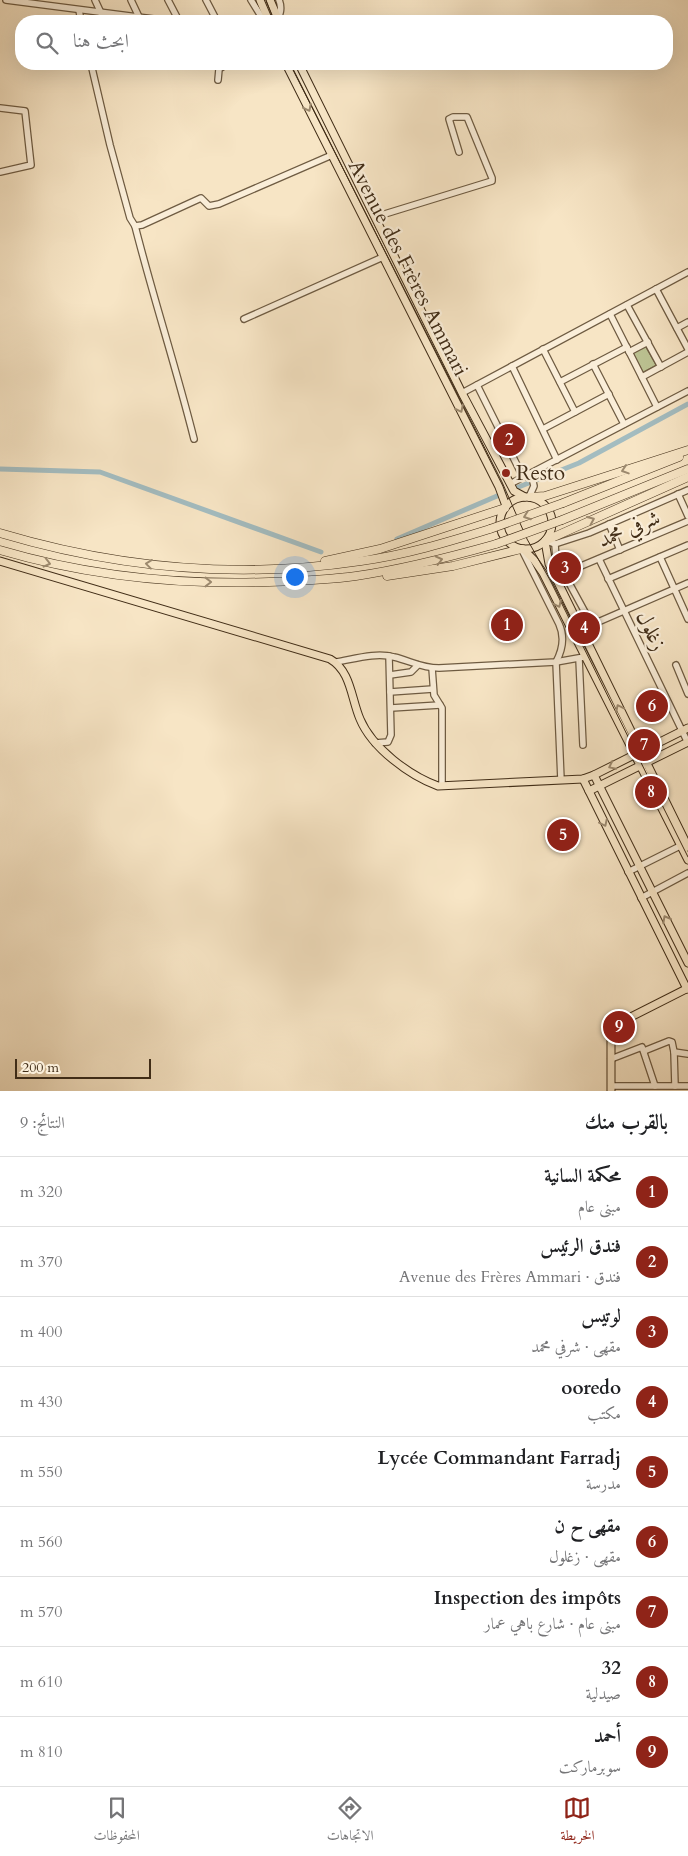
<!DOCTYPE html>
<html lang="ar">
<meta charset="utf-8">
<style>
body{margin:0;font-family:Cardo,Amiri,serif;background:#f2f2f2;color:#202124;direction:rtl}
.scale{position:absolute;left:15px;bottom:12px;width:136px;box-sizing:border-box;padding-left:5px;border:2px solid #412d17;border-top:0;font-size:14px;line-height:18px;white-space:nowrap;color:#412d17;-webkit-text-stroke:4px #faeed9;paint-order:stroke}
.you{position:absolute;left:294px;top:576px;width:18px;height:18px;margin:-12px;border:4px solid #fff;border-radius:50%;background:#1a73e8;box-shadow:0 0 0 8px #1a73e833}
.badge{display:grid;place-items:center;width:32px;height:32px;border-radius:50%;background:#8f2418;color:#fff;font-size:16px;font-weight:700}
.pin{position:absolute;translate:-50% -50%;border:2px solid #fff;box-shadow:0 1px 5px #0006}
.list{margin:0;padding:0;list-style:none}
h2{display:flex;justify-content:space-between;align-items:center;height:65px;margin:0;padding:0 20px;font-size:21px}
h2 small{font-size:16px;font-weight:400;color:#757577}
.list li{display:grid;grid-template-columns:32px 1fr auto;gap:15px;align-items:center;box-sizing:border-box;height:70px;padding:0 20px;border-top:1px solid #e0e0e0}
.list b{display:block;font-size:19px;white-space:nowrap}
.list p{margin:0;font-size:16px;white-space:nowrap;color:#757577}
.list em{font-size:16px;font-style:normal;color:#757577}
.icon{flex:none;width:28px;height:28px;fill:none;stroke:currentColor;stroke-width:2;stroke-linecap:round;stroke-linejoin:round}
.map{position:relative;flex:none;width:688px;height:1091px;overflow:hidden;direction:ltr}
.search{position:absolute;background:#fff;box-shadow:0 5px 20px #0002;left:15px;right:15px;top:15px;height:55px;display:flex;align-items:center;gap:12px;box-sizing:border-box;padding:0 18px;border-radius:20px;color:#757577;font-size:19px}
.sheet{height:695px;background:#fff}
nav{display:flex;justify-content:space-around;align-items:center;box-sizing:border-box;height:70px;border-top:1px solid #e0e0e0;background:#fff;font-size:14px;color:#757577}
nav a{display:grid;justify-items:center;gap:2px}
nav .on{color:#8f2418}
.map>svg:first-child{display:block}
.green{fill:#bdc494;stroke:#7f7856}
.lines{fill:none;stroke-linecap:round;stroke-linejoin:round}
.canal{stroke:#a3bcc0;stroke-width:5}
.minor-casing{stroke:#6e5b42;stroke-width:8}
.major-casing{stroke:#412d17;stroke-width:9}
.highway-casing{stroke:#412d17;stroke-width:9}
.minor{stroke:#faeed9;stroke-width:5.5}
.major{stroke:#f7e5c5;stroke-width:7}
.highway{stroke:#f7e5c5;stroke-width:8}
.tram{stroke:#412d17;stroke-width:1}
.highway-bridge-casing{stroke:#412d17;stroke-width:9;stroke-linecap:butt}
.highway-bridge{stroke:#f7e5c5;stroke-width:8}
.oneway{stroke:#9c896e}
.poi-dot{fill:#8f2418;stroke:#faeed9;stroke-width:2}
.labels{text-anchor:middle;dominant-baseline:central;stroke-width:4.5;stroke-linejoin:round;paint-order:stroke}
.street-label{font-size:21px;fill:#412d17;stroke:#faeed9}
.poi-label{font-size:21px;fill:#412d17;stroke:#faeed9;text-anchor:start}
</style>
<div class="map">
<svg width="688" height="1091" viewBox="0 0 688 1091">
<rect width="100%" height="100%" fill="#f7e5c5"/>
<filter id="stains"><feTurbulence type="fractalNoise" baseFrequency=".004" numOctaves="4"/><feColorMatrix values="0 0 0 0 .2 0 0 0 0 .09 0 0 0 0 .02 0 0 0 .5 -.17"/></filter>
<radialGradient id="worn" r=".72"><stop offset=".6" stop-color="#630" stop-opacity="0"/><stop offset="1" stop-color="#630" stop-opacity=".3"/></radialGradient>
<polygon class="green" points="645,346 656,365 643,372 633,353"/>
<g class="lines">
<g class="canal">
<polyline points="0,469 100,472 321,552"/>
<polyline points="511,490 579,463 688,404"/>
<polyline points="397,539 504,493"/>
</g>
<g class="minor-casing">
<g id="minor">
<polyline points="6,0 169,21"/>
<polyline points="95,0 101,13"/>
<polyline points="131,0 139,17"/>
<polyline points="168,0 179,21"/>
<polyline points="206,0 217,21"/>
<polyline points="251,0 264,21"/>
<polyline points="79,10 81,21"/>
<path d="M275,21C281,16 282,7 279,0"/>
<polyline points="91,64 110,145 130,218 135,226 142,225 201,198 209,206 219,204 332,155"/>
<polyline points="218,80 219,69 227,64"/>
<polyline points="0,108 25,111 31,165 0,172"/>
<polyline points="375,217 492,181 492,178 467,117 453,117 449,119 459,152"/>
<path d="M135,226C153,297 176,367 194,439"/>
<polyline points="656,289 688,349"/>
<polyline points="627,305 661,367"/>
<polyline points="610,314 657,407"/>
<polyline points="244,319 383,257"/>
<polyline points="677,328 688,322"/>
<polyline points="543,349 575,412"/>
<polyline points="629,352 648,342"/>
<polyline points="593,364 624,424"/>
<polyline points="512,366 557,460"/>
<polyline points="642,377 688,352"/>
<polyline points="560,382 627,347"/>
<polyline points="477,385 523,477"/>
<polyline points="462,393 688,272"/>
<polyline points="543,429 609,394"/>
<polyline points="510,484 688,391"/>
<polyline points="678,494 688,516"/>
<polyline points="529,497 534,486 531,473"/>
<polyline points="609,524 620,550"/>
<polyline points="546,541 555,544 589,533 688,490"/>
<polyline points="555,544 556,559 592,625"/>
<path d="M522,550L559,624C565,637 563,649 556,662L561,780"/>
<polyline points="660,557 688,619"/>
<polyline points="599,559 688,743"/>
<polyline points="555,577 688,521"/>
<polyline points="608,579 688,545"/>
<polyline points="582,629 688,583"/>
<polyline points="579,659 583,745"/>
<path d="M336,662C354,659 376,652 394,657C411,661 421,668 439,668L556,662L584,657"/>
<polyline points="676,665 688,694"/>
<polyline points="432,668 434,695 442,708 442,786"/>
<polyline points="390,675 411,672 418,665"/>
<polyline points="390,692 433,689"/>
<polyline points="391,708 440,705"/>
<polyline points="375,743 388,742 391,735 389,656"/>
<polyline points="628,872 684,844"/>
<polyline points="641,898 688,873"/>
<polyline points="644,1051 669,1041 672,1042 674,1052 675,1086"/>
<polyline points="674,1052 688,1054"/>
<polyline points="611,1059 642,1047 655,1086"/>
<polyline points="611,1086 688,1086"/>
</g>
</g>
<g class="major-casing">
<g id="major">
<polyline points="260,0 269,21"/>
<polyline points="270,0 279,21"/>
<polyline points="286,64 499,487 506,506"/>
<polyline points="299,64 462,393 514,491 525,497"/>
<circle cx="526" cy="523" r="26"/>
<polyline points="545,541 549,564 688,847"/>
<polyline points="523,549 534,560 543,573 688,860"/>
<path d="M0,561L330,659C351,671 351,698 360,719C372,748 410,776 438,786L583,779L594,775L688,728"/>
<polyline points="594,775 688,963"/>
<polyline points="583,779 687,989"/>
<polyline points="589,791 688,742"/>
<polyline points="611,1091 611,1027 688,988"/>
</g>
</g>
<g class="highway-casing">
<g id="highway">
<polyline points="530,497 545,496 688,450"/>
<polyline points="563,503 679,457"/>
<polyline points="562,520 688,469"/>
<path d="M0,533C117,568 240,579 361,561C405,555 448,542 490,529"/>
<polyline points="547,540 688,477"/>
<path d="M0,550C88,576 178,585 269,582C298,581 327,580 356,576C404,569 450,557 496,544"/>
<polyline points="325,561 380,549 505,508"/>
<polyline points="387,576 453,566 521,549"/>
</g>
</g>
<use href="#minor" class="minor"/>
<use href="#major" class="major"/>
<use href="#highway" class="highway"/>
<g class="tram">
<polyline points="266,0 274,21"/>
<polyline points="290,64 502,482 527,539 550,580 688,857"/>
</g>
<g class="highway-bridge-casing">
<g id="highway-bridge">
<polyline points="490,529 563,503"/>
<polyline points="496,544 562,520"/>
</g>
</g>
<use href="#highway-bridge" class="highway-bridge"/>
</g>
<defs><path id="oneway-chevron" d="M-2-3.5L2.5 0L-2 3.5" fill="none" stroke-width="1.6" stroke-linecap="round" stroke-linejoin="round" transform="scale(1.25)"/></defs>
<g class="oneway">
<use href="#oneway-chevron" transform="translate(308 108) rotate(63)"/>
<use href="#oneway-chevron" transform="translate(460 409) rotate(63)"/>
<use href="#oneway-chevron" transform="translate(625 470) rotate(162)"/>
<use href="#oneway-chevron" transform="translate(527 516) rotate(160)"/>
<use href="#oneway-chevron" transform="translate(591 520) rotate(-24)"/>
<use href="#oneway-chevron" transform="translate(439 560) rotate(-14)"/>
<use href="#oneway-chevron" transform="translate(47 563) rotate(14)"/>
<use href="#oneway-chevron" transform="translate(149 564) rotate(-173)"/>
<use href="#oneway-chevron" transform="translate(208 582)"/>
<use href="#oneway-chevron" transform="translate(558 604) rotate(64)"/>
<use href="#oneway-chevron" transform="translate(619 708) rotate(-116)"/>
<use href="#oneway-chevron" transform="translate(612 766) rotate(154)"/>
<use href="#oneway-chevron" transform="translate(604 823) rotate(64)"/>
<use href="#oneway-chevron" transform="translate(666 919) rotate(-118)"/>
</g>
<circle class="poi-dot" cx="506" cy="473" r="5"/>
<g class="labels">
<g class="street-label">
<text transform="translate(408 268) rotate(63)">Avenue des Frères Ammari</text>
<text transform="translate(629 529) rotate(-23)">شرفي محمد</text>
<text transform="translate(651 631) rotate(64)">زغلول</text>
</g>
<g class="poi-label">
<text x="516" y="473">Resto</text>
</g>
</g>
<rect width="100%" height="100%" filter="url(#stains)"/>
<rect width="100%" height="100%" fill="url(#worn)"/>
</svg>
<div class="scale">200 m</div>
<div class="you"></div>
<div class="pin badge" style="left:507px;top:625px">1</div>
<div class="pin badge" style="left:509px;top:440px">2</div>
<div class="pin badge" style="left:565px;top:568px">3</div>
<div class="pin badge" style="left:584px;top:628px">4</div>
<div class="pin badge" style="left:563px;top:835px">5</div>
<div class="pin badge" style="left:652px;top:706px">6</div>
<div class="pin badge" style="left:644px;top:745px">7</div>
<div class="pin badge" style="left:651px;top:792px">8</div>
<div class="pin badge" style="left:619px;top:1027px">9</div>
<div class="search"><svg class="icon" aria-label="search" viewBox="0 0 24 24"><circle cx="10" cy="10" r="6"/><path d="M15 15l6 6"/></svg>ابحث هنا</div>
</div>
<section class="sheet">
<h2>بالقرب منك<small>النتائج: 9</small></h2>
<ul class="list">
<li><span class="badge">1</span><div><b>محكمة السانية</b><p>مبنى عام</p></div><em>320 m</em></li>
<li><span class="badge">2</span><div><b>فندق الرئيس</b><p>فندق · Avenue des Frères Ammari</p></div><em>370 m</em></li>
<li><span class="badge">3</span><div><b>لوتيس</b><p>مقهى · شرفي محمد</p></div><em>400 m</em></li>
<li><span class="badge">4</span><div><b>ooredo</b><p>مكتب</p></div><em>430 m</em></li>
<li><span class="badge">5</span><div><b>Lycée Commandant Farradj</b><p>مدرسة</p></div><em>550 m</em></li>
<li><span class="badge">6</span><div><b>مقهى ح ن</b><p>مقهى · زغلول</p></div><em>560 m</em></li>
<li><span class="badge">7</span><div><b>Inspection des impôts</b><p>مبنى عام · شارع باهي عمار</p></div><em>570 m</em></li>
<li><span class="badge">8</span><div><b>32</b><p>صيدلية</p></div><em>610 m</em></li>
<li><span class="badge">9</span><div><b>أحمد</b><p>سوبرماركت</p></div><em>810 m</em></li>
</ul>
</section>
<nav>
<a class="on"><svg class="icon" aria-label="map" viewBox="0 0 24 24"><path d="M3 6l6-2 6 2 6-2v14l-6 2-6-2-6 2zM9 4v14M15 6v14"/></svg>الخريطة</a>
<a><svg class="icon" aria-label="directions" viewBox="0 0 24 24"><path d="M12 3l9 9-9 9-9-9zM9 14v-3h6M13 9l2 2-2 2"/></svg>الاتجاهات</a>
<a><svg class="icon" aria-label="saved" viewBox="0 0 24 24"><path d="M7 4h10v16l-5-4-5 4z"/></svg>المحفوظات</a>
</nav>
